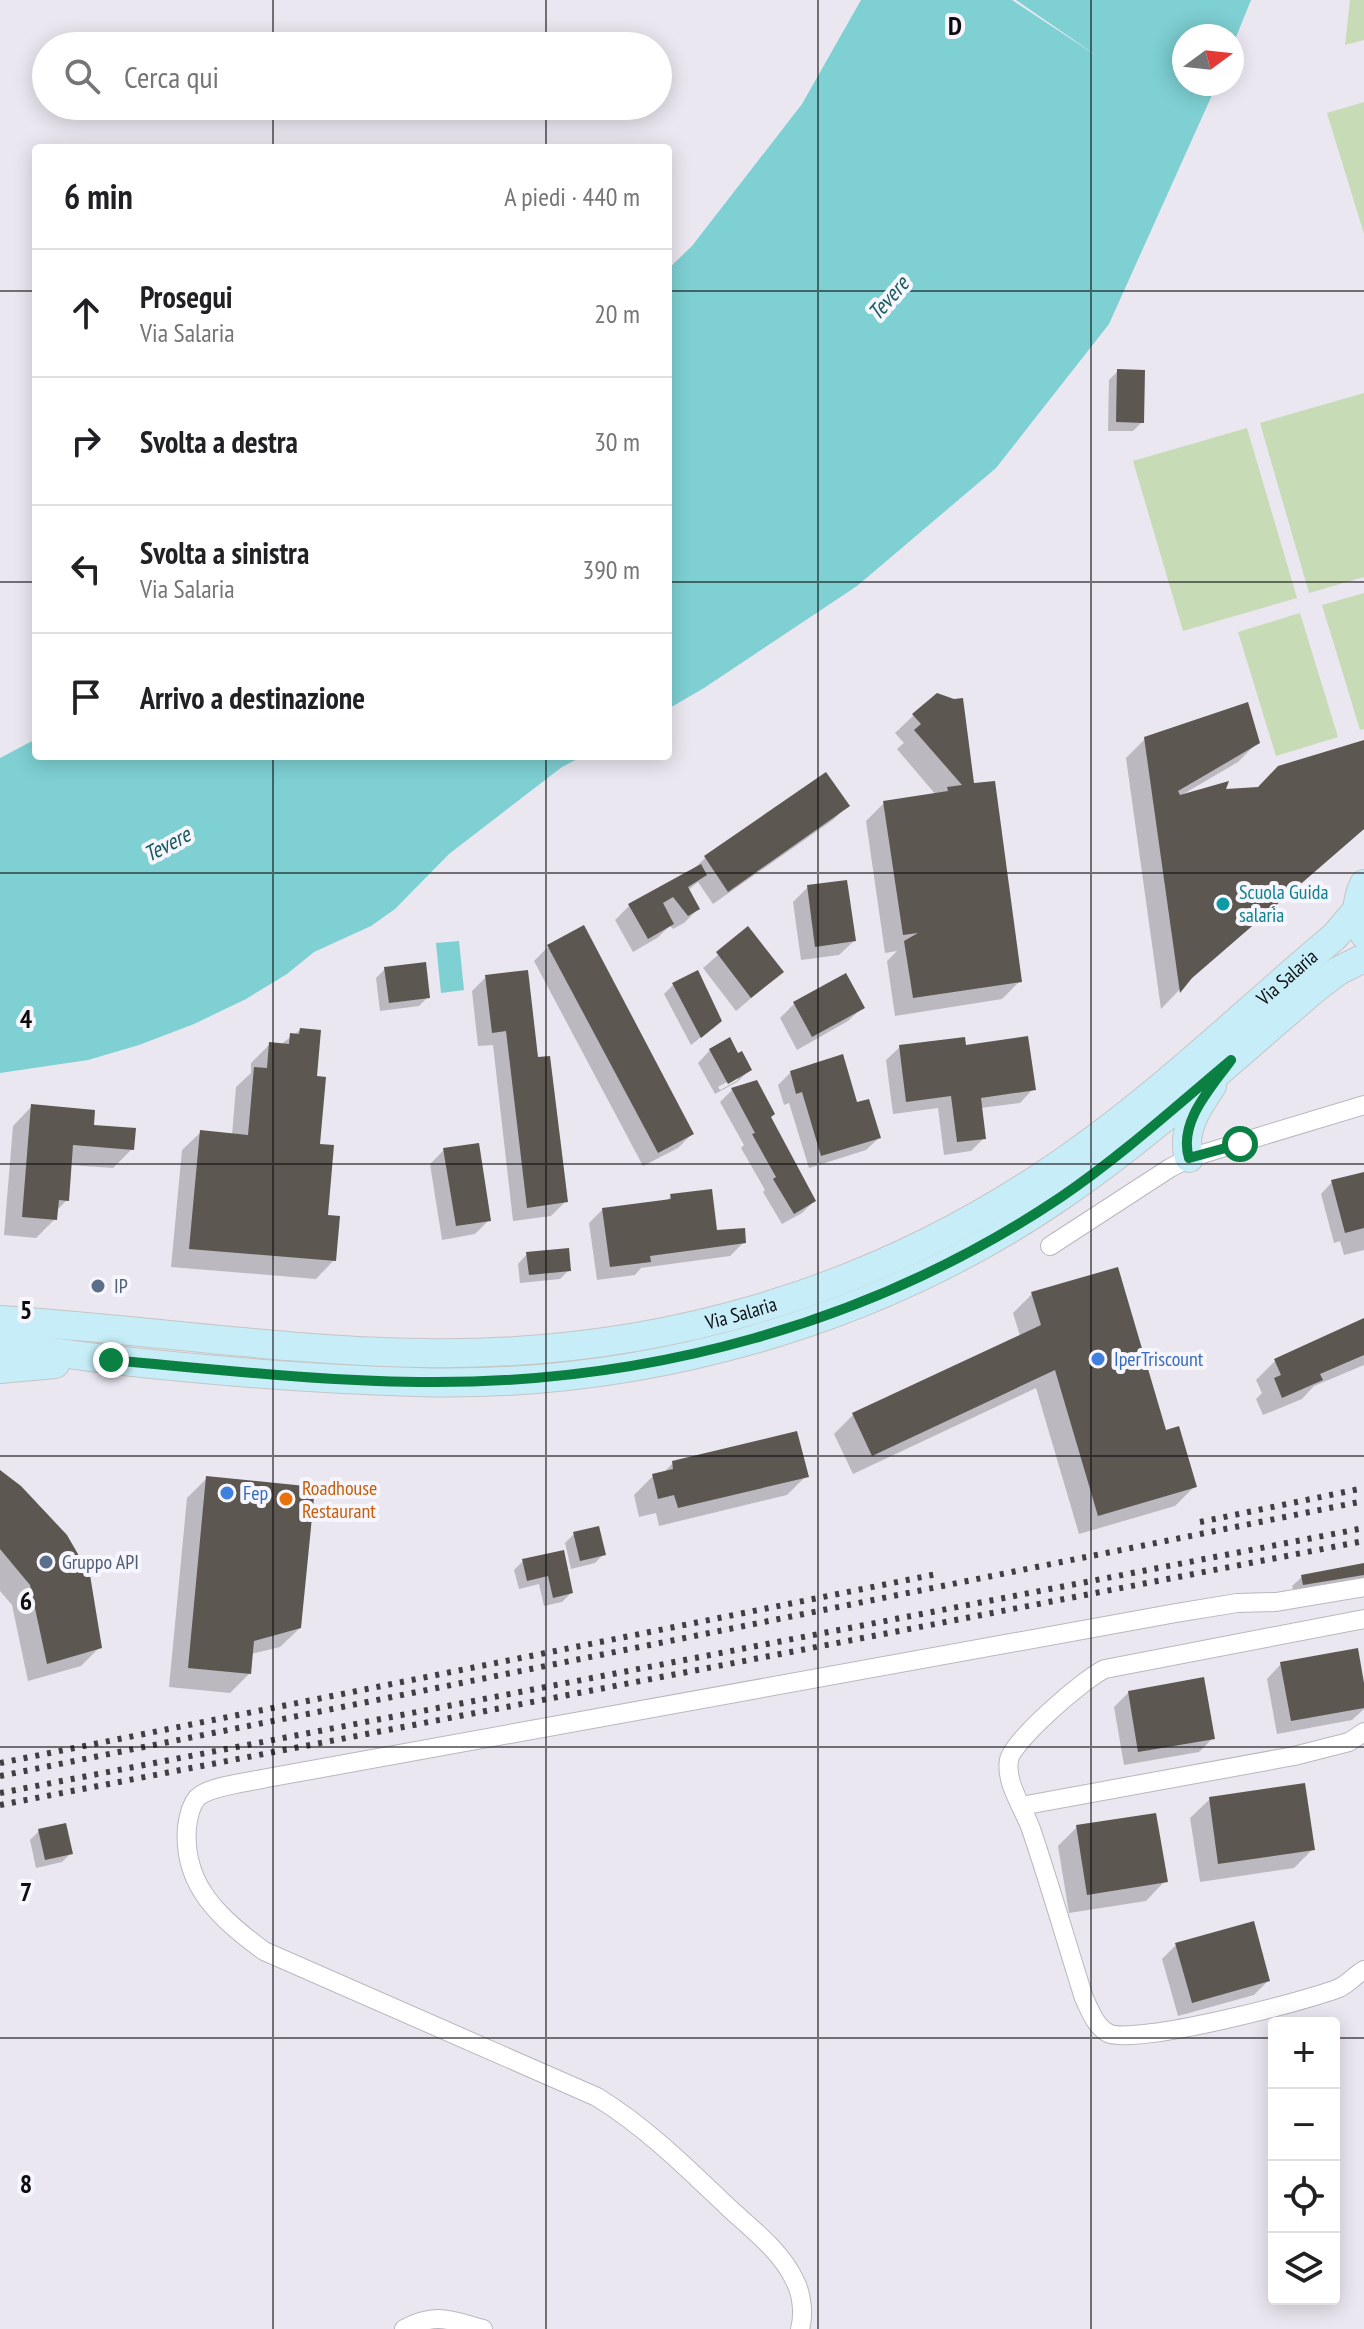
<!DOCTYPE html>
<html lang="it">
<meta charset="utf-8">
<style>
body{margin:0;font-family:"PT Sans Narrow",sans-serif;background:#f2f2f2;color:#202124}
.controls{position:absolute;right:24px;bottom:24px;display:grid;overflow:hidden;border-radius:8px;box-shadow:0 4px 20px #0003}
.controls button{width:72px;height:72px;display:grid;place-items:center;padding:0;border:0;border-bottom:2px solid #e0e0e0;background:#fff;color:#202124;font:40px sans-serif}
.compass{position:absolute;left:1172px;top:24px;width:72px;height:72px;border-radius:50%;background:#fff;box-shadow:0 4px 20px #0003;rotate:75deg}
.stop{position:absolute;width:24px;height:24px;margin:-18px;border:6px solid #0b8043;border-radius:50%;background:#fff}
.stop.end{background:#0b8043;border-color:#fff;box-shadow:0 2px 8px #0008}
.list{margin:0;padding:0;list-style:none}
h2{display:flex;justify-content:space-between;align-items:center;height:104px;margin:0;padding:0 32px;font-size:34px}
h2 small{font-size:26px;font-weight:400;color:#757577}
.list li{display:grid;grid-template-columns:52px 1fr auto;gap:24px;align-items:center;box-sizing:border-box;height:128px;padding:0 32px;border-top:2px solid #e0e0e0}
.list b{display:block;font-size:30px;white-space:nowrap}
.list p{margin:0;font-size:26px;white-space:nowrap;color:#757577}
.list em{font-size:26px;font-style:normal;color:#757577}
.icon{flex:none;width:44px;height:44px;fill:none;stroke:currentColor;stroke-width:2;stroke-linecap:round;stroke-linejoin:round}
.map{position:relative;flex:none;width:1364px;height:2329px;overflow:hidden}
.search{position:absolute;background:#fff;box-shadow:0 4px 20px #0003;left:32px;top:32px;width:640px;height:88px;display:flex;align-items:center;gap:20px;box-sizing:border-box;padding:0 28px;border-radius:44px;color:#757577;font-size:30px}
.panel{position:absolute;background:#fff;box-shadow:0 4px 20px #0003;left:32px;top:144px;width:640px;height:616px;border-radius:8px}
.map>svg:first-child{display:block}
.green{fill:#c8dbb7}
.water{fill:#7ed0d3}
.shadow{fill:#0003;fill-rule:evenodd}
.building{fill:#5d5752}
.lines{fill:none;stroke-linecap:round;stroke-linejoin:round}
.street-casing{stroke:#bab7c0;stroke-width:20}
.primary-casing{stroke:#c5c5c5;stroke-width:30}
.street{stroke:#fff;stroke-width:18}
.primary{stroke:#c7eef8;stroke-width:28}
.rail{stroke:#404043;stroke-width:6;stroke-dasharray:4 8;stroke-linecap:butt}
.route{stroke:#0b8043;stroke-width:10}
.grid{fill:none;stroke:#0d0d0f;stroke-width:2;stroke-opacity:0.55}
.culture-dot{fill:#0f9aa8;stroke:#f7f5fd;stroke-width:3}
.service-dot{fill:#5c6f8a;stroke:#f7f5fd;stroke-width:3}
.shop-dot{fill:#3f7fe0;stroke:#f7f5fd;stroke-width:3}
.food-dot{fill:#e8710a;stroke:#f7f5fd;stroke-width:3}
.labels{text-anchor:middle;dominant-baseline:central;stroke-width:8;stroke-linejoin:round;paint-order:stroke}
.culture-label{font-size:20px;fill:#0d838f;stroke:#f7f5fd;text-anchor:start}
.street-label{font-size:20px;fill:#0d0d0f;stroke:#f7f5fd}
.service-label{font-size:20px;fill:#4e5e75;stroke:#f7f5fd;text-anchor:start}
.shop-label{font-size:20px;fill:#366cbe;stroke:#f7f5fd;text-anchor:start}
.food-label{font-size:20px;fill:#c56008;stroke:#f7f5fd;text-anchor:start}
.water-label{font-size:22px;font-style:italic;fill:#155b5e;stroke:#f7f5fd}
.grid-label{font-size:26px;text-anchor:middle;font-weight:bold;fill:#0d0d0f;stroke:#f7f5fd;stroke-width:8;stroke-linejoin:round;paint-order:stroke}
</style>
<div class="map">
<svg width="1364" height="2329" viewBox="0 0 1364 2329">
<rect width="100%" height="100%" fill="#eae7f0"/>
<g class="green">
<polygon points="1350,0 1364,0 1364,40 1345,45"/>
<polygon points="1364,102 1364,234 1327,113"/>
<polygon points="1364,393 1364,577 1309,593 1260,423"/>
<polygon points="1247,428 1297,598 1183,631 1133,461"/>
<polygon points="1364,593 1364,729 1360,730 1322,605"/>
<polygon points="1300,613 1338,737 1276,756 1238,632"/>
</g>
<g class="water">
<polygon points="861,0 1012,0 1100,58 1016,0 1251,0 1232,47 1232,36 1184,36 1184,84 1217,84 1109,324 996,468 857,586 704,688 668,709 668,269 692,246 802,104"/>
<polygon points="36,739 36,756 583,756 562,767 449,854 395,909 371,926 314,952 287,974 246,999 194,1024 139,1045 88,1060 0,1073 0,758"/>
<polygon points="459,941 464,990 441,993 436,943"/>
</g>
<g class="shadow">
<polygon points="1118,371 1142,422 1133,431 1108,431 1109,380"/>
<polygon points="914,715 973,786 1020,981 1002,999 895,1016 887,961 897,951 885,953 866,821 884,803 936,795 897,749 904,743 895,733"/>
<polygon points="1145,739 1258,742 1238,762 1180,796 1258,789 1364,742 1364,829 1183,986 1161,1009 1126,758"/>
<polygon points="847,806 833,820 713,904 698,882 687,891 698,909 684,923 673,929 670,926 657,938 633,952 615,920 629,906 693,870 705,858"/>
<polygon points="808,887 854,941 839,955 801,960 793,902"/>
<polygon points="748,929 782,972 736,1011 703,968"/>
<polygon points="548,947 692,1134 678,1148 643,1166 534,961"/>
<polygon points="385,969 428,997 419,1006 380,1011 376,978"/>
<polygon points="697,972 710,1030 691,1045 664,994 673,985"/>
<polygon points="845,976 863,1007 848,1021 797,1050 780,1018 794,1004"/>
<polygon points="486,977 536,1060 565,1202 551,1216 513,1221 493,1045 478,1046 472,991"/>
<polygon points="300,1030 315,1078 318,1145 325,1216 334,1260 316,1279 171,1267 182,1150 201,1132 232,1135 236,1087 251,1073 251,1063 270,1044 280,1045"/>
<polygon points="900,1047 964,1047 1033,1089 1020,1103 980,1108 984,1138 971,1151 944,1155 938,1108 893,1114 886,1060"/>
<path d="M710,1050L737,1056L750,1070L737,1082L715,1094L698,1063ZM738,1076V1080L720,1090L718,1087Z"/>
<polygon points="791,1072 856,1105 879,1138 866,1150 809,1168 789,1103 784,1105 778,1085"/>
<polygon points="756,1083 769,1118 814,1201 802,1213 782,1224 763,1192 765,1190 741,1148 744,1145 720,1102 732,1090"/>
<polygon points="32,1106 92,1127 132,1149 113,1168 70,1165 67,1200 56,1211 55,1219 36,1238 4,1235 13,1126"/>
<polygon points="444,1150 489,1220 475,1234 442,1240 430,1164"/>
<polygon points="1364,1174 1364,1250 1344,1255 1340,1241 1334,1243 1321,1194 1332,1182"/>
<polygon points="671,1196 715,1232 744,1242 730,1256 641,1268 635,1275 597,1280 589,1223 603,1209 666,1202"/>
<polygon points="527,1254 569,1270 560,1279 520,1283 518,1264"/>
<polygon points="1032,1294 1165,1432 1194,1487 1175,1506 1079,1534 1036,1388 853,1474 834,1434 853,1415 1020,1336 1013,1313"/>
<polygon points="1364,1321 1364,1365 1314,1386 1302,1399 1263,1415 1256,1399 1262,1393 1256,1380 1275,1361"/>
<polygon points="673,1463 806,1476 787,1495 659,1526 656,1513 639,1517 634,1495 653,1476 662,1474"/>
<polygon points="0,1472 100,1647 81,1666 28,1681 12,1605 0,1591"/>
<polygon points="207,1478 300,1628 280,1647 251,1654 249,1674 230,1693 169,1687 187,1498"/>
<polygon points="574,1534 604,1554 595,1563 571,1569 565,1543"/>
<polygon points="562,1552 571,1593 562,1602 544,1606 539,1584 519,1589 514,1570 523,1561"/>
<polygon points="1364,1565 1364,1582 1294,1593 1292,1586 1302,1577"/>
<polygon points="1281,1664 1364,1694 1364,1709 1352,1720 1277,1734 1267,1679"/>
<polygon points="1128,1693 1213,1738 1199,1752 1124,1765 1114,1707"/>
<polygon points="1210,1799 1313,1849 1294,1868 1200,1882 1190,1818"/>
<polygon points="1077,1827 1165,1881 1146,1901 1069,1913 1058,1846"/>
<polygon points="39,1831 71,1853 62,1862 36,1868 30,1840"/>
<polygon points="1176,1945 1268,1981 1254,1995 1178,2016 1162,1959"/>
</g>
<g class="building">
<polygon points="1117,369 1145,370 1144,423 1116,422"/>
<polygon points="937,693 954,699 963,698 974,783 995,781 1022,982 913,998 904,941 918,933 903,935 883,801 948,791 947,787 962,785 914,730 921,724 912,714"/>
<polygon points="1248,702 1260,743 1178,791 1180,795 1229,781 1226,789 1258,787 1278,766 1364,740 1364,829 1192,978 1180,993 1144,737"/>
<polygon points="826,772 850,806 728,892 704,856"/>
<polygon points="701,864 707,875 688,887 700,909 688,916 673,897 663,903 674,924 648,939 628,904"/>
<polygon points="847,880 856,941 815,947 807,885"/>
<polygon points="584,925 694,1134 658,1153 547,945"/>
<polygon points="748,926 784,972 751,998 716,952"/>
<polygon points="426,962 430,998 389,1003 384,967"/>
<polygon points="528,970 538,1057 550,1056 568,1202 527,1208 506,1031 492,1033 485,975"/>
<polygon points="698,970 722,1021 701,1038 672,983"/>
<polygon points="846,973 865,1008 812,1037 793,1002"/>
<polygon points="300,1028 321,1030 317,1076 326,1077 320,1144 334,1145 328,1215 340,1216 336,1261 189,1249 200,1130 248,1135 254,1067 267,1068 269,1042 289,1044 290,1033 299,1034"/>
<polygon points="1028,1036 1036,1090 981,1098 986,1139 957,1142 951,1096 906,1102 899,1045 965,1037 966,1045"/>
<polygon points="730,1037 738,1053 742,1051 752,1070 728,1084 709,1049"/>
<polygon points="843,1054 857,1102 869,1099 881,1138 821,1156 802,1092 796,1094 790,1071"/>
<polygon points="757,1080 775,1114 771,1117 816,1201 794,1214 773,1179 776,1177 752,1134 755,1133 731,1088"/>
<polygon points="31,1104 95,1110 94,1125 136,1128 134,1150 73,1145 69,1201 59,1200 57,1220 22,1217"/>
<polygon points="479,1143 491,1221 456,1226 443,1148"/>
<polygon points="1364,1172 1364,1228 1345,1233 1331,1180"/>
<polygon points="712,1189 717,1230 745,1228 746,1243 650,1256 651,1262 610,1267 602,1208 671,1199 670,1194"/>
<polygon points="569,1248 571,1271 529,1275 526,1252"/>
<polygon points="1118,1267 1166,1430 1179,1426 1197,1487 1098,1516 1055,1370 872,1456 852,1413 1041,1325 1031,1292"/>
<polygon points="1364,1318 1364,1355 1320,1374 1323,1380 1282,1398 1274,1378 1281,1375 1274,1359"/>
<polygon points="797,1431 809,1477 678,1508 674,1495 658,1499 652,1474 673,1469 672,1461"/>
<polygon points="0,1470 21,1486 67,1535 90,1575 102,1648 47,1664 30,1585 0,1549"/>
<polygon points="206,1476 315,1487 301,1628 254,1641 251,1674 188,1668"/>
<polygon points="599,1526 606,1555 580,1561 573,1532"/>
<polygon points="564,1550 573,1593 553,1598 548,1576 527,1581 522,1559"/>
<polygon points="1364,1563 1364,1575 1303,1585 1301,1575"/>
<polygon points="1358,1648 1364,1683 1364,1708 1291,1721 1280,1662"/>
<polygon points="1204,1677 1215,1739 1138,1752 1128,1691"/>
<polygon points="1305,1783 1315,1850 1218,1864 1209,1797"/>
<polygon points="1156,1813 1168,1882 1087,1895 1076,1825"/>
<polygon points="66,1823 73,1854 45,1860 38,1829"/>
<polygon points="1254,1921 1270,1981 1192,2003 1175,1943"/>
</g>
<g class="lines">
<g class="street-casing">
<g id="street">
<polyline points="1050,1246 1170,1168 1189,1158 1364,1105"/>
<path d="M1364,1619L1105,1669C1086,1677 1012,1741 1009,1760C1005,1783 1023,1807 1031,1829C1050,1885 1066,1941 1084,1998C1090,2010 1095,2026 1108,2033C1134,2046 1307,2001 1339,1988C1348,1984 1355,1975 1364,1970"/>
<polyline points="1021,1806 1294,1756 1349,1742 1364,1732"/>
<path d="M404,2329C436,2312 450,2320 483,2329"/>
<path d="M800,2329C804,2315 802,2294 795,2281C782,2252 752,2229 729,2208C687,2168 647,2128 597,2097L264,1951C221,1919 182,1886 187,1827C188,1819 191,1805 197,1798C208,1786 250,1782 267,1778L1176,1613L1237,1603L1276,1602L1364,1587"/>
</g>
</g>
<g class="primary-casing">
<g id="primary">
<path d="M1364,884C1356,901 1355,918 1364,934"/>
<path d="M1189,1158C1181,1132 1197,1107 1212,1086"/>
<path id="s1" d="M0,1320C141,1329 282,1351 423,1353C653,1357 870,1295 1060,1164C1151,1102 1232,1024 1315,953L1335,936L1357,910"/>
<path d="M0,1346C38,1349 76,1356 114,1360C214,1371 315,1379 415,1382C642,1389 874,1324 1061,1196C1152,1134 1233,1058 1317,987L1338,971L1364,958"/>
<polyline points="0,1369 55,1364"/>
</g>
</g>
<use href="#street" class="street"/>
<use href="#primary" class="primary"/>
<g class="rail">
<polyline points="1200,1522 1364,1488"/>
<polyline points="0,1763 937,1574"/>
<polyline points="0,1776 1364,1501"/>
<polyline points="0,1793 1364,1528"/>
<polyline points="0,1805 1364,1541"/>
</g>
</g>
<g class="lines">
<path class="route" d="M111,1360C213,1369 316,1381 419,1382C646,1385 872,1324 1061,1197C1121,1156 1175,1107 1231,1060C1211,1088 1178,1122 1189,1158L1240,1144"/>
</g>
<path class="grid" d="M273,0V46M546,0V46M818,0V2329M1091,0V2329M273,106V148M546,106V148M0,291H36M668,291H1364M0,582H36M668,582H1364M273,756V2329M546,756V2329M0,873H1364M0,1164H1364M0,1456H1364M0,1747H1364M0,2038H1274M1334,2038H1364"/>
<circle class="culture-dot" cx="1223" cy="904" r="8"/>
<g class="service-dot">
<circle cx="98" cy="1286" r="8"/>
<circle cx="46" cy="1562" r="8"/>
</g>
<g class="shop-dot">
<circle cx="1098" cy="1359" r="8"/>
<circle cx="227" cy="1493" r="8"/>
</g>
<circle class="food-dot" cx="286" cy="1499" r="8"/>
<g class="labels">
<g class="culture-label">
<text x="1239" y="892">Scuola Guida<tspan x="1239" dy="23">salaria</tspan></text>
</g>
<g class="street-label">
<text stroke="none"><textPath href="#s1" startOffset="1394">Via Salaria</textPath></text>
<text stroke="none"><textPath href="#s1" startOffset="746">Via Salaria</textPath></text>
</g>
<g class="service-label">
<text x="114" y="1286">IP</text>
<text x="62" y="1562">Gruppo API</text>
</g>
<g class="shop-label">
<text x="1114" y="1359">IperTriscount</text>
<text x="243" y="1493">Fep</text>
</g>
<g class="food-label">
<text x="302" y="1488">Roadhouse<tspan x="302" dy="23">Restaurant</tspan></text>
</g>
<g class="water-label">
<text transform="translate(888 298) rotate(-49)">Tevere</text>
<text transform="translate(167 844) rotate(-28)">Tevere</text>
</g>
</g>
<g class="grid-label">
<text x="955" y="35">D</text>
<text x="26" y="1028">4</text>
<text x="26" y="1319">5</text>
<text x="26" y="1610">6</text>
<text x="26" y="1901">7</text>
<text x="26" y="2193">8</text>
</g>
</svg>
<div class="controls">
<button>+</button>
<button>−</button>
<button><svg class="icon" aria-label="locate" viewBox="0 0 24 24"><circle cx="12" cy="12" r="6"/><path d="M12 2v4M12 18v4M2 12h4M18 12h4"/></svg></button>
<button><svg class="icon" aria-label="layers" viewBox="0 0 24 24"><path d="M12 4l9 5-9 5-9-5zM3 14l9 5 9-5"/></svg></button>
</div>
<svg class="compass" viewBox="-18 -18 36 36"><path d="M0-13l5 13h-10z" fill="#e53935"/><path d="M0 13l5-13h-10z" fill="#757577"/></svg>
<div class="stop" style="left:1240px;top:1144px"></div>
<div class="stop end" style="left:111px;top:1360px"></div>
<div class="search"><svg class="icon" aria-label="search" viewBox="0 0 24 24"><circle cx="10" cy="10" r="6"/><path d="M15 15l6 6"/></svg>Cerca qui</div>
<section class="panel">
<h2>6 min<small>A piedi · 440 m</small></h2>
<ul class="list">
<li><svg class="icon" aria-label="ahead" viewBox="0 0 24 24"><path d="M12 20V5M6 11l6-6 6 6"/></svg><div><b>Prosegui</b><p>Via Salaria</p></div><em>20 m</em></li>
<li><svg class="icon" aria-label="right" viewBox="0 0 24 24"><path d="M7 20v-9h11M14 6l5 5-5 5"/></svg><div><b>Svolta a destra</b></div><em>30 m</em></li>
<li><svg class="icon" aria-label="left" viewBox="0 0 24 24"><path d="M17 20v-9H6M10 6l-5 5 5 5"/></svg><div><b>Svolta a sinistra</b><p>Via Salaria</p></div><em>390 m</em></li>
<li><svg class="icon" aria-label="arrive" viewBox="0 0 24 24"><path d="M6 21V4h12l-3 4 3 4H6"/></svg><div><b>Arrivo a destinazione</b></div></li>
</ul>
</section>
</div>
